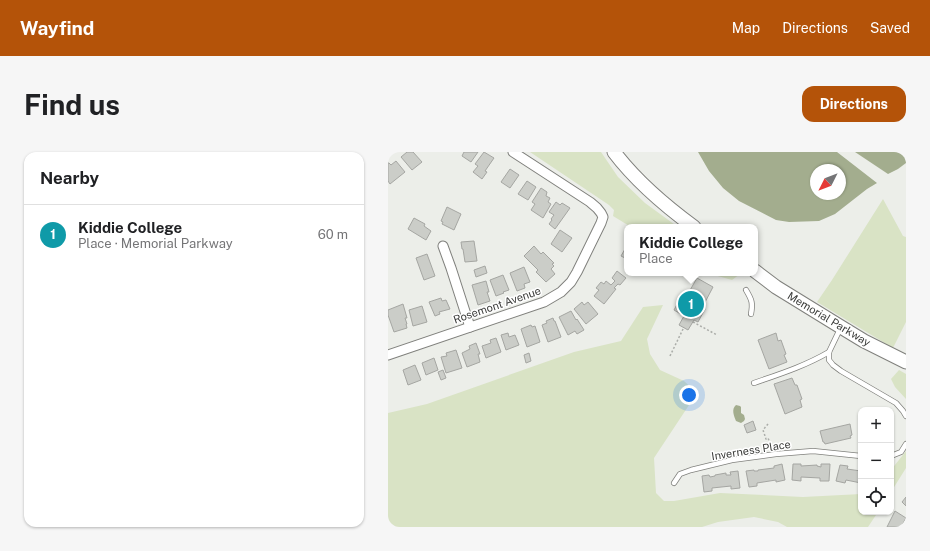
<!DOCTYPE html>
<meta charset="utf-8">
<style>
body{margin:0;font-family:"Public Sans",sans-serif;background:#f6f6f6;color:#202124}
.controls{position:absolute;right:12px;bottom:12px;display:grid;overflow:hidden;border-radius:8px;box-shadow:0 1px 3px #0004}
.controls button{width:36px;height:36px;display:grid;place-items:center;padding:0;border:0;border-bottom:1px solid #e0e0e0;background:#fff;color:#202124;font:20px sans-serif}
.compass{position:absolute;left:422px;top:12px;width:36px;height:36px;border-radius:50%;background:#fff;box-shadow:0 1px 3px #0004;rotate:228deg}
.you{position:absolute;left:301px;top:243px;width:14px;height:14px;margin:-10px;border:3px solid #fff;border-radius:50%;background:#1a73e8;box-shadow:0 0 0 6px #1a73e833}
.badge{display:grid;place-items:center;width:26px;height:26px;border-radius:50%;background:#b45309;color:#fff;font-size:13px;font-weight:700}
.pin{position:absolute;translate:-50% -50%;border:2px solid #fff;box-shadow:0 1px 4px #0006}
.popup{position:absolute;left:236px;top:72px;width:134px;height:52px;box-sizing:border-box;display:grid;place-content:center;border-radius:8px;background:#fff;filter:drop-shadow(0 1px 3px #0005);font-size:13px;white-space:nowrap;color:#757577}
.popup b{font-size:15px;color:#202124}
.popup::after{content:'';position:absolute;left:50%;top:100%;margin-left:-8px;border:8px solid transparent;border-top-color:#fff}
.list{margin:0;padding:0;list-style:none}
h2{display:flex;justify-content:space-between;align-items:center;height:52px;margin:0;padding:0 16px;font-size:17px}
h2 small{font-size:13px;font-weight:400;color:#757577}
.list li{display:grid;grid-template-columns:26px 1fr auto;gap:12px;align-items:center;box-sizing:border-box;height:60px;padding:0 16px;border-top:1px solid #e0e0e0}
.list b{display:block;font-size:15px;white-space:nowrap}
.list p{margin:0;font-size:13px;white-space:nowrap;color:#757577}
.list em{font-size:13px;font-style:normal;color:#757577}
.icon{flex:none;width:22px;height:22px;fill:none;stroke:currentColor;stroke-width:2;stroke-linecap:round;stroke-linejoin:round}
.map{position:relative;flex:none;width:518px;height:375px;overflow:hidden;border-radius:12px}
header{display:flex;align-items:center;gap:24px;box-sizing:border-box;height:56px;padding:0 20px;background:#b45309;color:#fff}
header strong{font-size:19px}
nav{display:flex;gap:22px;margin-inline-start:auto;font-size:14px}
.intro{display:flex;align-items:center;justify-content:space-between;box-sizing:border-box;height:96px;padding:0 24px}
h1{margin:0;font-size:28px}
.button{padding:10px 18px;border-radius:12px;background:#b45309;color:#fff;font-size:14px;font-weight:700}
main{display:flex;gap:24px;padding:0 24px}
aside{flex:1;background:#fff;border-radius:12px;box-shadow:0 1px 3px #0004}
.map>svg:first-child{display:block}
.green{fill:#d9e3c5}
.water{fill:#a3ad8e;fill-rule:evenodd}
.building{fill:#cbcdc8;stroke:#a5a6a2}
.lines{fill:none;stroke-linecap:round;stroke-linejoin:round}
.service-casing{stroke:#80817d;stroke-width:6}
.minor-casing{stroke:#80817d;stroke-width:11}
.secondary-casing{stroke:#80817d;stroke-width:15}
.path{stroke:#abada9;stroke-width:1.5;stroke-dasharray:2 2;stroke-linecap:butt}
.service{stroke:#fff;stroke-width:4.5}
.minor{stroke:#fff;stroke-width:9}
.secondary{stroke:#fff;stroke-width:13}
.labels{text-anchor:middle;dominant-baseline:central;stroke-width:3;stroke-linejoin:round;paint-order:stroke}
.street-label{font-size:11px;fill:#3b3c3a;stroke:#fff}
</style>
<header>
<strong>Wayfind</strong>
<nav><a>Map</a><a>Directions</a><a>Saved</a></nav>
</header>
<div class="intro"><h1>Find us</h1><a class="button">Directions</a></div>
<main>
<aside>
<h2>Nearby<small></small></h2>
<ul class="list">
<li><span class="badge" style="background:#0f9aa8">1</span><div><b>Kiddie College</b><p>Place · Memorial Parkway</p></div><em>60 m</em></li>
</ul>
</aside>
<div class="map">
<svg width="518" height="375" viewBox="0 0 518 375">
<rect width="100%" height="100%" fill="#eceee9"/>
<g class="green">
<polygon points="142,0 213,0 230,25 257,51 290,75 243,75 225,64 226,58 221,53"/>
<polygon points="495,47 515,84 518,85 518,170 505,196 429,150 444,128"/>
<polygon points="319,121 351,121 352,122 344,128"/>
<polygon points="275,153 259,187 262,202 272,218 296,229 309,241 266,306 268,341 276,349 286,349 332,341 415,345 473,342 473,360 490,360 480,375 399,375 390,370 366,365 330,370 314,375 0,375 0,261 39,252 186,200 233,189 255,155"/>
<polygon points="511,218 518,222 518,247 507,235 503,227"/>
<polygon points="518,299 518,316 503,340 503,318"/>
</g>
<g class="water">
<path d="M310,0H449L489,31L479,37L447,62L431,69L401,70L388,68L351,49L335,36L321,19ZM428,18H452V42H428Z"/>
<polygon points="467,0 518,0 518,11 510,17 500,22"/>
<path d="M348,253L352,254L353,255V261L356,263L357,267L356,269L353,271L348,269C346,264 343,257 348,253Z"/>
</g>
<g class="building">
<polygon points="19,0 25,0 34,10 24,18 13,5"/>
<polygon points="76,0 90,0 83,10 74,4"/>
<polygon points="96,0 106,6 97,19 99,20 94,27 85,20 90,14 87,12"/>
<polygon points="8,9 17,20 2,32 0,29 0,11 1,11 3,13"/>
<polygon points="122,17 131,23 122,36 113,30"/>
<polygon points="139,29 148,35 140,48 130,42"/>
<polygon points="153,36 159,40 158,44 162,46 160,50 163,52 155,66 143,58 147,52 144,50"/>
<polygon points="168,50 172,53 174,51 182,56 167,77 161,72 164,68 163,67 166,63 161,60"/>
<polygon points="59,55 73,62 66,78 54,72 55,70 53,69"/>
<polygon points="26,66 37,72 36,74 43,79 38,88 20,77"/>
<polygon points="172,78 184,86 174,100 163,92"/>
<polygon points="86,89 89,109 77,110 75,97 74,97 73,90"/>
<polygon points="146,94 153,102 155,100 166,111 164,112 166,114 163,117 167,122 158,130 148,120 150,118 136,104"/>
<polygon points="237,97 239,98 239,107 233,104"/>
<polygon points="39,102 47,124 36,128 28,106"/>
<polygon points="97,114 99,121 88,125 86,118"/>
<polygon points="136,115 142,130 136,132 137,136 129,139 122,121"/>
<polygon points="229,119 238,126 232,133 230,132 226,136 228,137 216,152 206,144 211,138 208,136 213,130 216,132 218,129 223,133 227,129 224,126"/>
<polygon points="115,123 121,138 115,140 116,141 108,144 102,128"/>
<polygon points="309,126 325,135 314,156 317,157 310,170 306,168 300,178 291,173 296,164 286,158 293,145 297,147"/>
<polygon points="98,129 101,140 99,140 102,149 90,153 84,133"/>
<polygon points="53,146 54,149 58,148 62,157 51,160 52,162 47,164 41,150"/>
<polygon points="194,150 196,153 200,150 210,162 198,172 186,157"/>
<polygon points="15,152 19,166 17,166 19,172 18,172 19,176 6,180 0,163 0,158"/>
<polygon points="34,154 39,170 25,174 21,158"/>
<polygon points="183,159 188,168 189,167 196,178 189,182 187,179 180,183 171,165"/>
<polygon points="165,166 166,169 167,169 173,185 160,190 154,173 159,171 158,169"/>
<polygon points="143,173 144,175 147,174 152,190 139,195 133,177"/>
<polygon points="120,181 121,185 127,183 131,193 118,198 113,183"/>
<polygon points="388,181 390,189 393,188 398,202 396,203 399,210 381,217 370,188"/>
<polygon points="108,186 113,200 98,206 94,194 103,191 102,188"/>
<polygon points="88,191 92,202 90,202 92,210 79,215 74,201 82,197 81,194"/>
<polygon points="68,198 74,216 58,221 53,205 59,204 58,201"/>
<polygon points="141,201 143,209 138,211 136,203"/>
<polygon points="46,206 50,218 38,223 34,211"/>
<polygon points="27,213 33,228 20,233 15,218"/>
<polygon points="55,218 58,226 53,228 50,220"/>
<polygon points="404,226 407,233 409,233 414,247 412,248 414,255 397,262 386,232"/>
<polygon points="365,269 368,278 359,281 356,273"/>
<polygon points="462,272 464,283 462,284 463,286 437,292 436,290 435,290 432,279"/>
<polygon points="503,275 504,275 505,287 503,287"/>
<polygon points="394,312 397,328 388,330 388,328 369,331 369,334 361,335 358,319 366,318 366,319 370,319 370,318 386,316 386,314"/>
<polygon points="405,312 413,312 413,314 429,313 429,314 433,315 433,312 442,312 441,329 432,329 432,326 413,325 413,329 404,328"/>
<polygon points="452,313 460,314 459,317 473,319 473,331 458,328 457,331 448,329"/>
<polygon points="350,319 352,336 343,337 343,334 324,336 324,339 316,340 314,324 321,323 322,325 327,324 327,323 338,321 338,323 343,323 342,320"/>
<polygon points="518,345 518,354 514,350"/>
<polygon points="507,359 518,366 513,375 499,375"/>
</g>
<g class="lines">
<g class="service-casing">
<g id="service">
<path d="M358,138C364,148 365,151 363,162"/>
<polyline points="452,177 441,200 441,208 445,213 453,219 508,251 515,259 518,264"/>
<path d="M366,231C392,222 417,214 441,200"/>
<polyline points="503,304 513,300 518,292"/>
<polyline points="286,331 292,322 303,318 344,308 388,302 425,299 473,304"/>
</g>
</g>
<g class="minor-casing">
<g id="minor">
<polyline points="55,94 63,116 82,175"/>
<polyline points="0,203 156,150 173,140 183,130 189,120 213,71 215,65 213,61 209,56 202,50 125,0"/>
</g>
</g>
<g class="secondary-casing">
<g id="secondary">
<path d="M226,0C248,29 276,53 306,75"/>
<polyline points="367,119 388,135 453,175 476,189 518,210"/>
</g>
</g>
<g class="path">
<polyline points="305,170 329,183"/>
<polyline points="282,204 296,175"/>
<polyline points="380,272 375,278 378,287 380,286 384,296"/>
</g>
<use href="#service" class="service"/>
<use href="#minor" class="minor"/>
<use href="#secondary" class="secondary"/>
</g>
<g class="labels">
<g class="street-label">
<text transform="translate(109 153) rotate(-19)">Rosemont Avenue</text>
<text transform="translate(441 167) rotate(31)">Memorial Parkway</text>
<text transform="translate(363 298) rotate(-9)">Inverness Place</text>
</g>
</g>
</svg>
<div class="controls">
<button>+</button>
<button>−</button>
<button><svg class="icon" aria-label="locate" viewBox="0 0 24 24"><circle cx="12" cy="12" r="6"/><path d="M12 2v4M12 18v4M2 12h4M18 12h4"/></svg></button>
</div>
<svg class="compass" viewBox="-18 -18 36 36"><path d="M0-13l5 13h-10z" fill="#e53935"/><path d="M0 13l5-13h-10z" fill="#757577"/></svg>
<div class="you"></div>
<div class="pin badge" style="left:303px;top:152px;background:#0f9aa8">1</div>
<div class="popup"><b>Kiddie College</b>Place</div>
</div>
</main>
